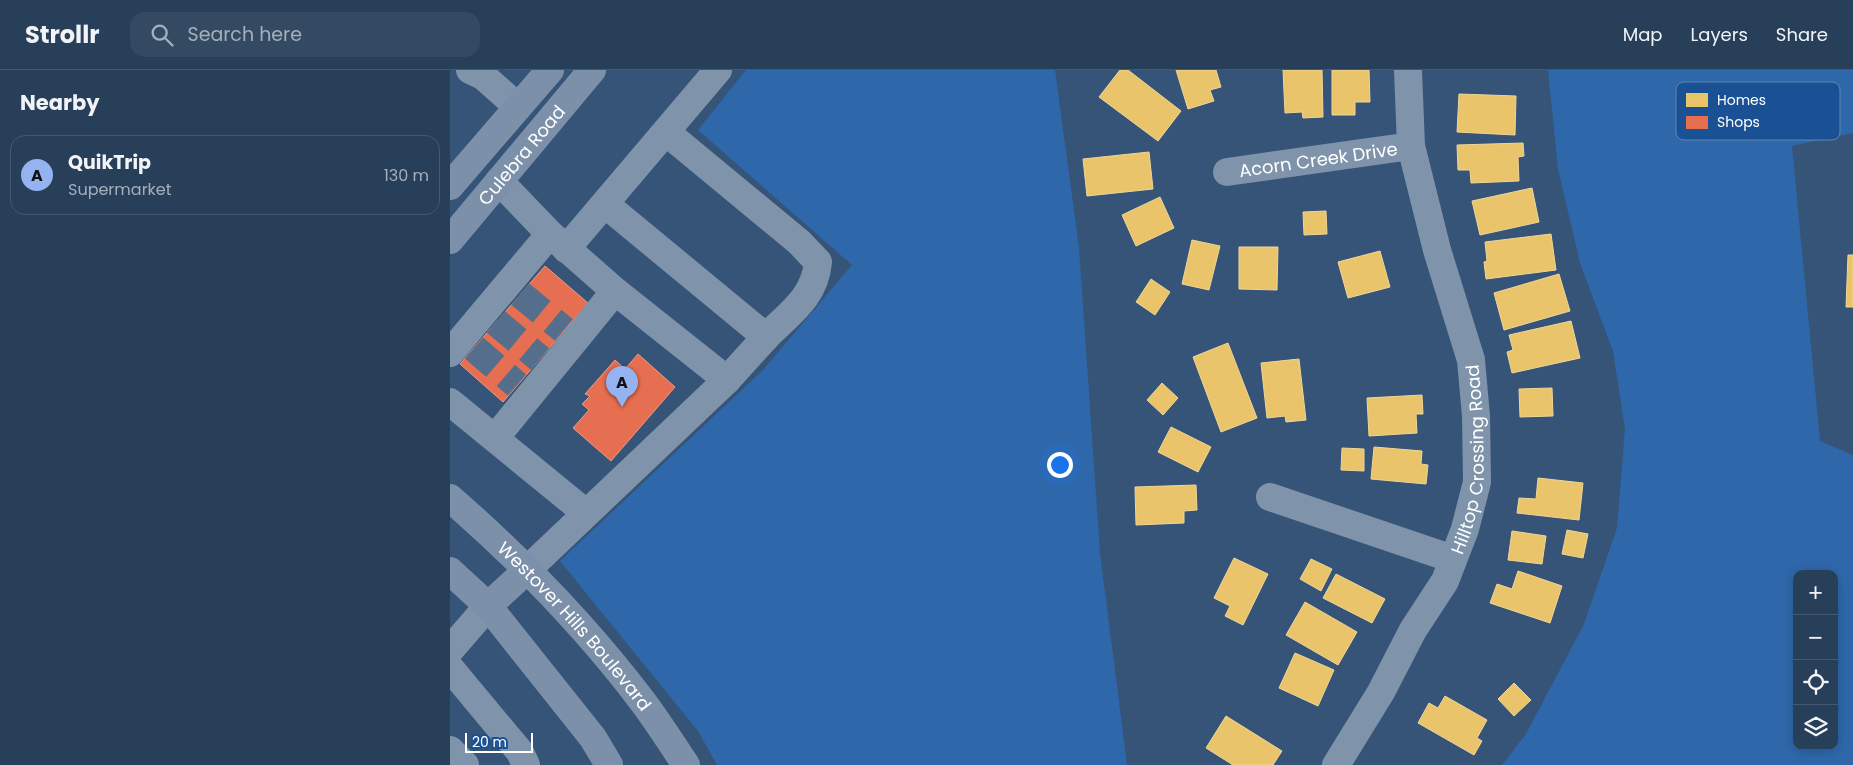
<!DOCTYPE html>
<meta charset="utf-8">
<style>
body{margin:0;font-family:Poppins,sans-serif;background:#344a63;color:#f1f3f6}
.controls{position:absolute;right:15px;bottom:15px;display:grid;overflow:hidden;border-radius:10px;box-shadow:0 2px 12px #0003}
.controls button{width:45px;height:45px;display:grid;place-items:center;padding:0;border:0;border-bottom:1px solid #445870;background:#283f5a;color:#f1f3f6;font:25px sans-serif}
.scale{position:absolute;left:15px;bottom:12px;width:68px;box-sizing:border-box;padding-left:5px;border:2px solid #fff;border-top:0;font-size:14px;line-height:18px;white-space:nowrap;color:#fff;-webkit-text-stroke:4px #1a5194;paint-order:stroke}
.you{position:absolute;left:609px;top:394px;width:18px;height:18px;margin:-12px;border:4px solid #fff;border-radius:50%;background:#1a73e8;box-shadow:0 0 0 8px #1a73e833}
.badge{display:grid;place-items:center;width:32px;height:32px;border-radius:50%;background:#95b2f1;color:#111;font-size:16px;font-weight:700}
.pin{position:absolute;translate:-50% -41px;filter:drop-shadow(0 1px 2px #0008)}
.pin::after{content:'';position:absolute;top:26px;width:18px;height:15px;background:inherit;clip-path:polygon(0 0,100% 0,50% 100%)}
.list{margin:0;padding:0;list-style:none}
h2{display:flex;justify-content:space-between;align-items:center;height:65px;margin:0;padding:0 20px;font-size:21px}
h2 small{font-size:16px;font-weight:400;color:#a5afbb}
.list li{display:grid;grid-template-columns:32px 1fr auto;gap:15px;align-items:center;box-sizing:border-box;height:80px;margin:0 10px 10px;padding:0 10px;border:1px solid #445870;border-radius:15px}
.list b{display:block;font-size:19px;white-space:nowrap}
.list p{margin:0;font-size:16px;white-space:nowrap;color:#a5afbb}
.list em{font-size:16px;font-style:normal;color:#a5afbb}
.icon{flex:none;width:28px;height:28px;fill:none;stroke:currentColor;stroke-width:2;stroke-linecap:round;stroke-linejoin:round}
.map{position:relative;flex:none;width:1403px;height:695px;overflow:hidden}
header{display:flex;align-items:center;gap:30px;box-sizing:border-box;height:70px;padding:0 25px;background:#283f5a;border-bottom:1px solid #445870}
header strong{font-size:24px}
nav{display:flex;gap:28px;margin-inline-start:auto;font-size:18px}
.search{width:350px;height:45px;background:#344a63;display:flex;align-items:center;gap:12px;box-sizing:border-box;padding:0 18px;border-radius:15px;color:#a5afbb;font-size:19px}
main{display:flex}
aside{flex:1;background:#283f5a}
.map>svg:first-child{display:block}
.green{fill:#2f68aa;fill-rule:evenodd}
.homes{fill:#e9c46a;stroke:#f0d697}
.shops{fill:#e76f51;stroke:#ee9a85}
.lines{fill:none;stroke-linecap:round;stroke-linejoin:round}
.minor-tunnel{stroke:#546e8c;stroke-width:28;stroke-dasharray:28 14;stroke-linecap:butt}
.minor{stroke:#7f94ab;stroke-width:28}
.major{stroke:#7d90a9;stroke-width:28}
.labels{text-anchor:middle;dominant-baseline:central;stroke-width:5;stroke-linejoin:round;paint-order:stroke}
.street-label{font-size:18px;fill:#fff;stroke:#1a5194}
.key{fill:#1a5194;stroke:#5f85b4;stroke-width:1}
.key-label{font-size:14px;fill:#fff}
</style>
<header>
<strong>Strollr</strong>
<div class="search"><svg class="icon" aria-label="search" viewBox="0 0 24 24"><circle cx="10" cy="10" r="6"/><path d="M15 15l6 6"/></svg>Search here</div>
<nav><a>Map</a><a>Layers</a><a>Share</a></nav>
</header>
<main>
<aside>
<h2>Nearby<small></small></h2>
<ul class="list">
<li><span class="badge">A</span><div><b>QuikTrip</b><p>Supermarket</p></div><em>130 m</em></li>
</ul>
</aside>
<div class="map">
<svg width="1403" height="695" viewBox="0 0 1403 695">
<rect width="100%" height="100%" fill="#365478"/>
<g class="green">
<polygon points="296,0 605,0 629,178 650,483 677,695 267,695 248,661 110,491 313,300 402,195 248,60"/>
<path d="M1098,0H1403V63L1342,76L1370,371L1403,385V695H1052L1076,664L1134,554L1167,458L1175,359L1163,281L1130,193L1108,99ZM1347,504H1384V676H1347Z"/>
</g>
<g class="homes">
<polygon points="670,0 678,0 731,41 708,71 649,27"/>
<polygon points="726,0 766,0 771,17 760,20 764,31 738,39"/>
<polygon points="833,0 872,0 873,47 853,48 852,42 835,43"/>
<polygon points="882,0 919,0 920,32 905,32 905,45 882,45"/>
<polygon points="1009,24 1066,26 1065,65 1007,62"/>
<polygon points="1073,73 1074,86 1068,87 1069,111 1021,113 1020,100 1008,100 1007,75"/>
<polygon points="699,82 703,119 637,126 633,89"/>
<polygon points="1082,118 1089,152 1030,165 1022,131"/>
<polygon points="710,127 724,158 686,176 672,145"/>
<polygon points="876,141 877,164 854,165 853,142"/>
<polygon points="1101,164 1106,200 1036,209 1034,192 1037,191 1035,172"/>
<polygon points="742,170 770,176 759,220 732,214"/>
<polygon points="789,177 828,177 827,220 789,219"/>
<polygon points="930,181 940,217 898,228 888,192"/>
<polygon points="1398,185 1403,185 1403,237 1396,237"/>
<polygon points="1109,204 1120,241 1054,260 1044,223"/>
<polygon points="701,209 720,222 705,245 686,232"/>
<polygon points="1121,251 1130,288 1062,303 1057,282 1063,280 1059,265"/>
<polygon points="778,273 807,348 771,362 743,287"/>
<polygon points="849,289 856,350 836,352 835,346 817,348 811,293"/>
<polygon points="712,313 728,328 713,345 697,330"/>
<polygon points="1102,318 1103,346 1070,347 1069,319"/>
<polygon points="972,325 973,344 966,344 967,363 919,366 917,328"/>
<polygon points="721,357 761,377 748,402 708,382"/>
<polygon points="924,377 972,381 971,394 978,395 976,414 921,409"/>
<polygon points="892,378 914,379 914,401 891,400"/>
<polygon points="1088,408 1133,413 1129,450 1067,443 1069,428 1086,429"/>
<polygon points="746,415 747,440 734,441 734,453 686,455 685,417"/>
<polygon points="1117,460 1138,464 1133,488 1112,484"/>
<polygon points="1062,461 1096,466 1092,494 1058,490"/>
<polygon points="784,488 818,504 793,555 775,546 780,536 764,528"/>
<polygon points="861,489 882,499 871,521 850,509"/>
<polygon points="1068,501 1112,516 1100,553 1040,533 1047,514 1062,519"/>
<polygon points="886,504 935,529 922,553 873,528"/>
<polygon points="855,532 907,562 888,595 836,565"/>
<polygon points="845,583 884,600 868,636 829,618"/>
<polygon points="1064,613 1081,630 1064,646 1048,629"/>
<polygon points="995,626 1037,650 1027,668 1032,671 1024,685 968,653 979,633 988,638"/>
<polygon points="776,646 832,681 823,695 783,695 756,678"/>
</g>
<g class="shops">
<polygon points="95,196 138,233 53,332 10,294"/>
<polygon points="188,284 225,317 161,391 123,358 139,340 132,334 140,326 135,324 165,290 175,299"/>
</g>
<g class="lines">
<g class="minor-tunnel">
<polyline points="70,224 114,260"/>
<polyline points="46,252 90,289"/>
<polyline points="24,278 67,315"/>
</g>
<g class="minor">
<polyline points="20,0 33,6 68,37"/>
<path d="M216,62L349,172L368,192C365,227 340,243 316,267"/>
<path id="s1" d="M777,102L961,76"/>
<polyline points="49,111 100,164"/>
<polyline points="155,134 316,267 277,310"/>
<polyline points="116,179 268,0"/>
<polyline points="0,283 100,164 165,221 277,310 77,500"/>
<polyline points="0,332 136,443"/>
<polyline points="45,368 165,221"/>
<polyline points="820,427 1003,489"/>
<polyline points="0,580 38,536"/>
<polyline points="0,598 70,682 76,695"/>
<polyline points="0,680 15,695"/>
<path id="s2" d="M886,695L931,622L963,560L995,511L1015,459L1027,412L1026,346L1021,290L987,180L961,76L958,0"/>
</g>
<g class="major">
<polyline points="0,116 100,0"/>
<path id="s3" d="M0,170L142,0"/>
<path id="s4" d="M0,428C70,489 137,558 193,632C208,652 222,674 236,695"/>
<polyline points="0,501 38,536 143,668 159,695"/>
<polyline points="38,536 77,500"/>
</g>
</g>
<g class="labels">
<g class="street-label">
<text stroke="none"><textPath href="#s3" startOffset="111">Culebra Road</textPath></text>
<text stroke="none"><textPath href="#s1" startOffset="92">Acorn Creek Drive</textPath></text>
<text stroke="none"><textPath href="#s2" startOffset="340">Hilltop Crossing Road</textPath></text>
<text stroke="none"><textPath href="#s4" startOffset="179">Westover Hills Boulevard</textPath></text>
</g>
</g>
<rect x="1226" y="12" width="164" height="58" rx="8" class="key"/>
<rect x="1236" y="23" width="22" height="14" fill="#e9c46a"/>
<rect x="1236" y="46" width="22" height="13" fill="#e76f51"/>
<g class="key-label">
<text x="1267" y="35">Homes</text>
<text x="1267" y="57">Shops</text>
</g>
</svg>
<div class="controls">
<button>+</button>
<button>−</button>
<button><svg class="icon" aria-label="locate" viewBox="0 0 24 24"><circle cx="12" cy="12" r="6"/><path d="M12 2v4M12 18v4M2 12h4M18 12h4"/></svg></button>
<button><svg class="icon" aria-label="layers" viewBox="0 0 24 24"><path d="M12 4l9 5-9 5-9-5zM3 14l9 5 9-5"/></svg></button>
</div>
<div class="scale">20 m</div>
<div class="you"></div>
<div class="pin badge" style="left:172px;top:337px">A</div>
</div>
</main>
